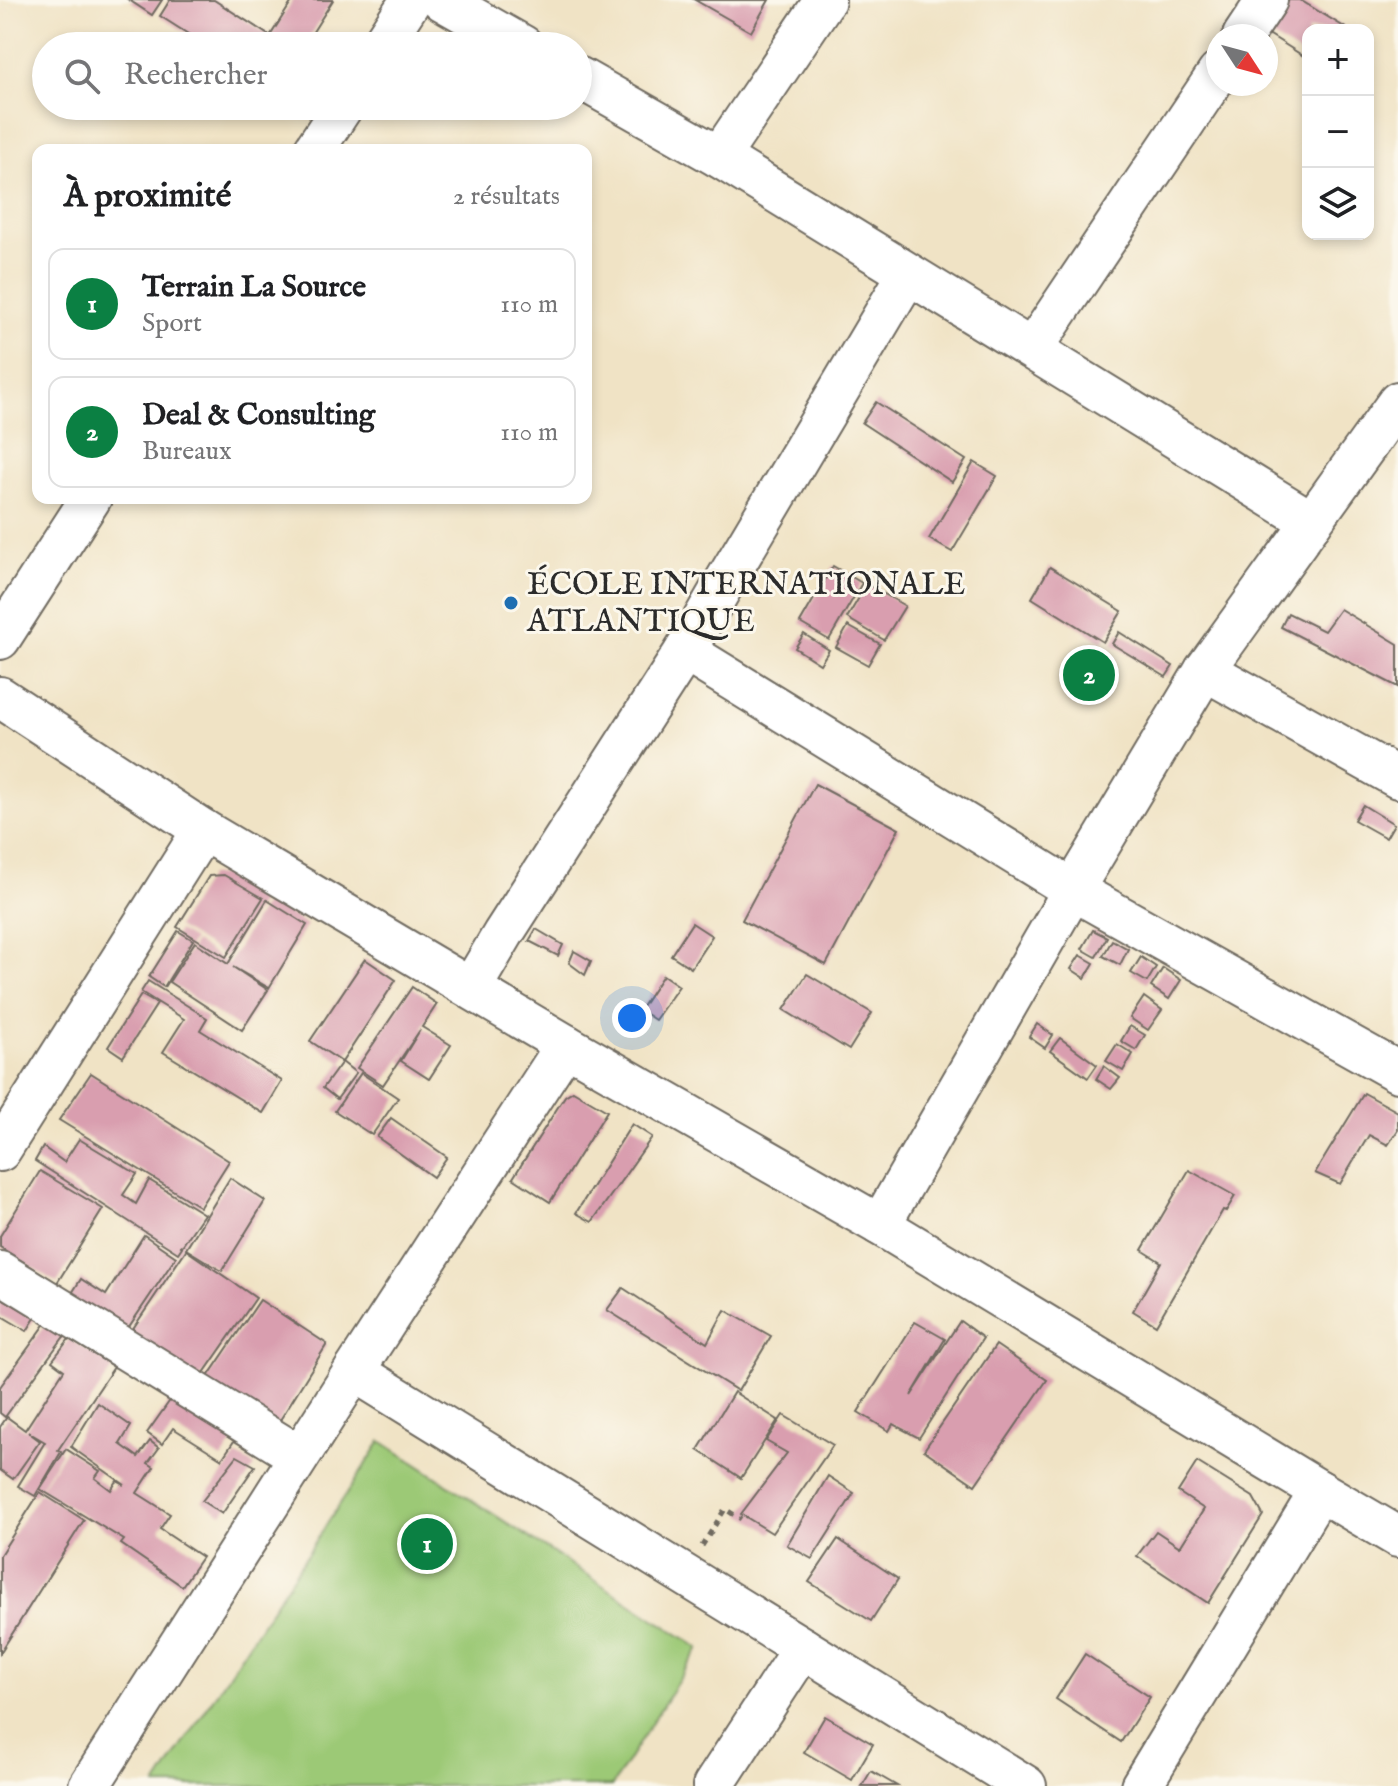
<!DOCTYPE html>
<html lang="fr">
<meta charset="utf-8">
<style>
body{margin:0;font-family:"IM FELL English",serif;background:#f6f6f6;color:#202124}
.controls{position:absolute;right:24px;top:24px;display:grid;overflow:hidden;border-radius:16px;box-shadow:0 4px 12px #0003}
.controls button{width:72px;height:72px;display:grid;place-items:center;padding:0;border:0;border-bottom:2px solid #e0e0e0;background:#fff;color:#202124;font:40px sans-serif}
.compass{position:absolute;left:1206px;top:24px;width:72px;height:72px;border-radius:50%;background:#fff;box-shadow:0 4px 12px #0003;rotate:126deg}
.you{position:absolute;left:632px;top:1018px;width:28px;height:28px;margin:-20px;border:6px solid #fff;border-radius:50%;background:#1a73e8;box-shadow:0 0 0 12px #1a73e833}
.badge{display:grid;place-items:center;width:52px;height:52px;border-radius:50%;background:#0b8043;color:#fff;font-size:26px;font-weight:700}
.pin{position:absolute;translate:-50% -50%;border:4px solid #fff;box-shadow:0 2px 8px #0006}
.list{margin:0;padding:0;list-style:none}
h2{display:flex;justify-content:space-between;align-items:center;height:104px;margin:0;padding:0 32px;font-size:34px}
h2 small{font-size:26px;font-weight:400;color:#757577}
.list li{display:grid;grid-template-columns:52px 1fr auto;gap:24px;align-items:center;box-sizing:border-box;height:112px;margin:0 16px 16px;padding:0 16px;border:2px solid #e0e0e0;border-radius:16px}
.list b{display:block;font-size:30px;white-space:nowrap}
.list p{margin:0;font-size:26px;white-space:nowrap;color:#757577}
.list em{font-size:26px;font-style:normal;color:#757577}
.icon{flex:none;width:44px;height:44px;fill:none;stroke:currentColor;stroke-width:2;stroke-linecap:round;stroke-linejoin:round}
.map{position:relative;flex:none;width:1398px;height:1786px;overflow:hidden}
.search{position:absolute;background:#fff;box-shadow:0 4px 12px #0003;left:32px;top:32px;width:560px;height:88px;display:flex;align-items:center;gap:20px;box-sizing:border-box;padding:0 28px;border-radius:44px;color:#757577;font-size:30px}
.panel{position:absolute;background:#fff;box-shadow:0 4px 12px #0003;left:32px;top:144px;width:560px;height:360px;border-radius:16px}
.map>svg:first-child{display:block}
.pitch{fill:#9cc976;stroke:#647a50;stroke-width:2}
.building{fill:#d99eaf}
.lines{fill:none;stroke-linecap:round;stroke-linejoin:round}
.street-casing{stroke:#706b61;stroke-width:44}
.path{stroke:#706b61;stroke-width:5;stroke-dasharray:6 6;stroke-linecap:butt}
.street{stroke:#fff;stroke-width:40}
.poi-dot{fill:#1f6fb2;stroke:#fbf7ec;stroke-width:3}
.labels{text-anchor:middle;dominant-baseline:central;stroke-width:6;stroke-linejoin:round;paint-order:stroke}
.poi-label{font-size:32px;fill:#2b2b2b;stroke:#fbf7ec;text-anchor:start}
</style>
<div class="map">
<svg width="1398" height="1786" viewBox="0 0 1398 1786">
<rect width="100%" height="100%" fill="#fbf7ec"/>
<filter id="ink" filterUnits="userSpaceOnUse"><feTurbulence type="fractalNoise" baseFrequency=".0125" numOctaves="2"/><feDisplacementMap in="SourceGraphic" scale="16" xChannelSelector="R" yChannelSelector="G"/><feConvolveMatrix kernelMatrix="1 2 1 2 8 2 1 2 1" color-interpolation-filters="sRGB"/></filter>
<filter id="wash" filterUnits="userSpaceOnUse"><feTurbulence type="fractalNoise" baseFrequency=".006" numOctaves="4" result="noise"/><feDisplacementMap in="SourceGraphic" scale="32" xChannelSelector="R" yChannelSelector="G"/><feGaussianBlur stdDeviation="1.8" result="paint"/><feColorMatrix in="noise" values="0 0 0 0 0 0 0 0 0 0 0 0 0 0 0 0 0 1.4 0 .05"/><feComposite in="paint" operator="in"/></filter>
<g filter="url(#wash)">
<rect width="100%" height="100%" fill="#f0e3c5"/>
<polygon class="pitch" points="381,1441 699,1648 612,1786 156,1786"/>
<g id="blocks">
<g class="building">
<polygon points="129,0 162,0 152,15"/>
<polygon points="170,0 214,0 270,36 293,0 333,0 304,46 207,46 160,16"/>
<polygon points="695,0 769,0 751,32"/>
<polygon points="1289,0 1300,0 1349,30 1308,30 1308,59 1267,33"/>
<polygon points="876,402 966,460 952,482 862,423"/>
<polygon points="974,462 997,476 952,552 929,539"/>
<polygon points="833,566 862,583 829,640 800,623"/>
<polygon points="1050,567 1122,611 1103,642 1032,598"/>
<polygon points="867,584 905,606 884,640 847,618"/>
<polygon points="1340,609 1398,644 1398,687 1281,627 1288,613 1324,631"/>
<polygon points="848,626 880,644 868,665 836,647"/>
<polygon points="1119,632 1173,666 1166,677 1112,644"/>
<polygon points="804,634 829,650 820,664 795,648"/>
<polygon points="815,784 899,829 826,965 742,920"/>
<polygon points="1363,805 1394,824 1386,838 1354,820"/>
<polygon points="224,875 263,898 226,957 177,927 209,876"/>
<polygon points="267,900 307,925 269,988 233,967 268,990 242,1030 169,982 195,942 228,964"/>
<polygon points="692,923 712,936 691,968 671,955"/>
<polygon points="536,929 563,945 558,956 529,941"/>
<polygon points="1093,930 1107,937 1096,957 1082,949"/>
<polygon points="178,931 193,940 164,987 149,977"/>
<polygon points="1112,940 1128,949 1120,965 1103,956"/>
<polygon points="574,951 591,961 585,975 569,963"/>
<polygon points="1080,955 1094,963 1085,978 1071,969"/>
<polygon points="1141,957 1156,967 1147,982 1131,973"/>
<polygon points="365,959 396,980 342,1062 310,1041"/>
<polygon points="1163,968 1181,980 1169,999 1151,987"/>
<polygon points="807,974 872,1013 849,1050 784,1010"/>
<polygon points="663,975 679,986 655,1020 640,1010"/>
<polygon points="148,981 207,1018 200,1030 282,1081 263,1113 163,1052 184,1019 141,992"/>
<polygon points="412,987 437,1004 422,1027 451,1045 429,1079 401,1061 420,1030 383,1085 357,1068"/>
<polygon points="141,995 157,1004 123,1057 108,1047"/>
<polygon points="1144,997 1162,1010 1148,1030 1130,1018"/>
<polygon points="1037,1024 1053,1035 1045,1048 1029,1037"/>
<polygon points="1130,1026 1145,1035 1136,1050 1121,1041"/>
<polygon points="1060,1038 1097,1065 1088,1078 1050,1051"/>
<polygon points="1117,1044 1133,1054 1123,1071 1106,1061"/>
<polygon points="342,1062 356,1073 337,1099 323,1088"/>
<polygon points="1104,1066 1120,1078 1111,1089 1096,1079"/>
<polygon points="91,1073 229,1161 200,1207 59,1120"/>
<polygon points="361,1073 398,1098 372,1135 335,1111"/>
<polygon points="573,1091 607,1111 550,1202 513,1178 565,1096"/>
<polygon points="1364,1093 1398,1112 1398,1130 1388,1145 1369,1135 1340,1184 1315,1173"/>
<polygon points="391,1118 447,1157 433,1177 377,1137"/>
<polygon points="632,1124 652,1137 592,1222 576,1213"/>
<polygon points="79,1139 137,1174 123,1195 136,1204 149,1180 204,1214 182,1246 180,1245 182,1247 178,1253 35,1161 43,1147 64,1162"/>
<polygon points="1189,1170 1235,1196 1226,1211 1223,1210 1156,1325 1133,1311 1161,1262 1142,1250"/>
<polygon points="40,1171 103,1209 57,1283 0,1247 0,1236"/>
<polygon points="230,1178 265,1201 222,1271 186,1249"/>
<polygon points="144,1235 176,1257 124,1334 69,1298 81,1279 106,1295"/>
<polygon points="186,1250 256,1298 199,1380 130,1333"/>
<polygon points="623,1288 707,1343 725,1310 771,1336 738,1391 607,1310"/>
<polygon points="0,1297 35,1318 27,1331 0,1315"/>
<polygon points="260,1300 327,1344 277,1425 203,1384"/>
<polygon points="960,1321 983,1338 919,1438 893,1424 889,1431 858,1412 915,1322 945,1339 911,1396"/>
<polygon points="47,1322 65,1335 5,1417 0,1413 0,1387"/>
<polygon points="69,1339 114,1367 58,1450 61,1452 35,1496 18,1486 45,1442 28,1432 40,1441 13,1479 0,1470 0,1427 7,1417 25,1430 64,1370 52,1361"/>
<polygon points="996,1345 1047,1380 975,1485 924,1450"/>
<polygon points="734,1392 778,1420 741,1478 698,1450"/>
<polygon points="171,1399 234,1441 222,1459 173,1428 162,1444 147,1433"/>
<polygon points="98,1403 131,1426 120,1444 138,1457 150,1441 159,1448 148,1463 154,1467 137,1493 170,1514 160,1529 202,1557 182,1586 121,1544 124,1540 40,1489 66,1449 100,1471 95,1478 111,1490 117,1481 125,1485 71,1447"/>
<polygon points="783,1415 833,1445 772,1533 741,1514 787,1453 766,1441"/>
<polygon points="237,1456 255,1466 222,1514 202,1501"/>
<polygon points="1197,1462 1253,1497 1263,1515 1208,1603 1137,1556 1156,1531 1180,1547 1204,1509 1178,1492"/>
<polygon points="828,1476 854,1493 812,1559 787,1545"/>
<polygon points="40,1492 84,1520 0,1653 0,1555"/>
<polygon points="838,1539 898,1579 871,1621 809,1582"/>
<polygon points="1085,1654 1150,1697 1121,1742 1056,1699"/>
<polygon points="825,1716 873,1744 852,1780 804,1752"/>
<polygon points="871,1771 897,1786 862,1786"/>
</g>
</g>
</g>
<g filter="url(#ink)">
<use href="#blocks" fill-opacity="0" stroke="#706b61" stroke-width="2"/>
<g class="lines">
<g class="street-casing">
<g id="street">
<polyline points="442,0 523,46"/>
<polyline points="1243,36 1267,0"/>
<polyline points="381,46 411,0"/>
<polyline points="578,77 719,157 1312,522"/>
<polyline points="314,150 343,106"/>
<polyline points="719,157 825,0"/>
<polyline points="1033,348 1218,73"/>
<polyline points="0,639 91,498"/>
<polyline points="685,651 1073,890 1398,1072"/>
<polyline points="1205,670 1398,778"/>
<polyline points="0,697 203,830 566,1045 880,1225 1320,1491 1398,1537"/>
<polyline points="471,988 503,934 685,651 723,585 908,274"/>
<polyline points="0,1151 203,830"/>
<polyline points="880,1225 1073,890 1205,670 1398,402"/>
<polyline points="0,1272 299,1456"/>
<polyline points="354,1371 803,1648"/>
<polyline points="89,1786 354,1371 566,1045"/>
<polyline points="713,1786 803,1648 1026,1786"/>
<polyline points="1141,1786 1320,1491"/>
</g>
</g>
<polyline class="path" points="702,1546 725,1509 741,1519"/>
<use href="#street" class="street"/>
</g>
</g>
<circle class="poi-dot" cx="511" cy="603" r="8"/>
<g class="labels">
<g class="poi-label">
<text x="527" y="585">ÉCOLE INTERNATIONALE<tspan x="527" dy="37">ATLANTIQUE</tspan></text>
</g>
</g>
</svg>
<div class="controls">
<button>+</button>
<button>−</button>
<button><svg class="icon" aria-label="layers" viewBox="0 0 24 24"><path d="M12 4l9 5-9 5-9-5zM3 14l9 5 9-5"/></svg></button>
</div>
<svg class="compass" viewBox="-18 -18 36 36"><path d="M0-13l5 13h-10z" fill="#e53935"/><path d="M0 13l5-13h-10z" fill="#757577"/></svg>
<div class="you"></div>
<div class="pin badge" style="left:427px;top:1544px">1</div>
<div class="pin badge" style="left:1089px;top:675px">2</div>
<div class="search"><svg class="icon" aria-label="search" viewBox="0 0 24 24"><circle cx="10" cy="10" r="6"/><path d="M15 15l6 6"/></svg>Rechercher</div>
<section class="panel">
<h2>À proximité<small>2 résultats</small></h2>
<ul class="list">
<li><span class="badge">1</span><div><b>Terrain La Source</b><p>Sport</p></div><em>110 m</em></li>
<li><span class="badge">2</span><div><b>Deal &amp; Consulting</b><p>Bureaux</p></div><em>110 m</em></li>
</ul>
</section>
</div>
